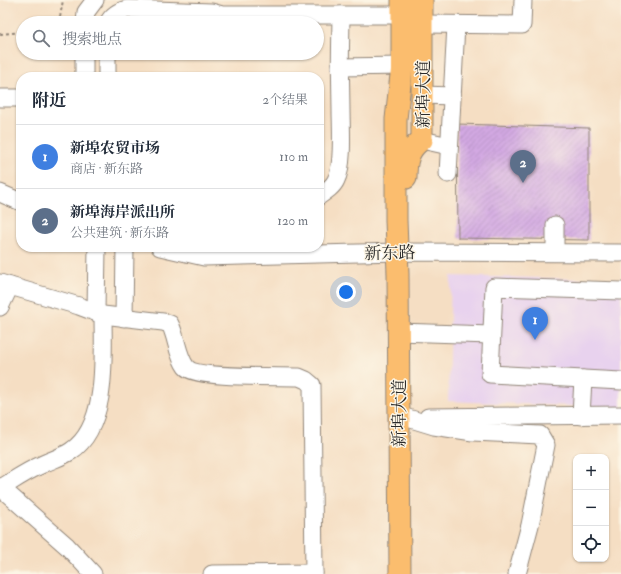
<!DOCTYPE html>
<html lang="zh">
<meta charset="utf-8">
<style>
body{margin:0;font-family:"IM FELL Double Pica","Noto Serif SC",serif;background:#f2f2f3;color:#1f2937}
.controls{position:absolute;right:12px;bottom:12px;display:grid;overflow:hidden;border-radius:8px;box-shadow:0 1px 3px #0004}
.controls button{width:36px;height:36px;display:grid;place-items:center;padding:0;border:0;border-bottom:1px solid #e0e1e3;background:#fff;color:#1f2937;font:20px sans-serif}
.you{position:absolute;left:346px;top:292px;width:14px;height:14px;margin:-10px;border:3px solid #fff;border-radius:50%;background:#1a73e8;box-shadow:0 0 0 6px #1a73e833}
.badge{display:grid;place-items:center;width:26px;height:26px;border-radius:50%;background:#111827;color:#fff;font-size:13px;font-weight:700}
.pin{position:absolute;translate:-50% -33px;filter:drop-shadow(0 1px 2px #0008)}
.pin::after{content:'';position:absolute;top:21px;width:14px;height:12px;background:inherit;clip-path:polygon(0 0,100% 0,50% 100%)}
.list{margin:0;padding:0;list-style:none}
h2{display:flex;justify-content:space-between;align-items:center;height:52px;margin:0;padding:0 16px;font-size:17px}
h2 small{font-size:13px;font-weight:400;color:#747a83}
.list li{display:grid;grid-template-columns:26px 1fr auto;gap:12px;align-items:center;box-sizing:border-box;height:64px;padding:0 16px;border-top:1px solid #e0e1e3}
.list b{display:block;font-size:15px;white-space:nowrap}
.list p{margin:0;font-size:13px;white-space:nowrap;color:#747a83}
.list em{font-size:13px;font-style:normal;color:#747a83}
.icon{flex:none;width:22px;height:22px;fill:none;stroke:currentColor;stroke-width:2;stroke-linecap:round;stroke-linejoin:round}
.map{position:relative;flex:none;width:621px;height:574px;overflow:hidden}
.search{position:absolute;background:#fff;box-shadow:0 1px 3px #0004;left:16px;top:16px;width:308px;height:44px;display:flex;align-items:center;gap:10px;box-sizing:border-box;padding:0 14px;border-radius:22px;color:#747a83;font-size:15px}
.panel{position:absolute;background:#fff;box-shadow:0 1px 3px #0004;left:16px;top:72px;width:308px;height:180px;border-radius:16px}
.map>svg:first-child{display:block}
.built{fill:#e8d2ee}
.building{fill:url(#building-hatch)}
.lines{fill:none;stroke-linecap:round;stroke-linejoin:round}
.minor-casing{stroke:#908477;stroke-width:19}
.major-casing{stroke:#908477;stroke-width:23}
.path{stroke:#908477;stroke-width:2;stroke-dasharray:3 3;stroke-linecap:butt}
.minor{stroke:#fff;stroke-width:17}
.major{stroke:#fbbd6e;stroke-width:21}
.labels{text-anchor:middle;dominant-baseline:central;stroke-width:3;stroke-linejoin:round;paint-order:stroke}
.street-label{font-size:17px;fill:#2b2b2b;stroke:#fcf5e5}
</style>
<div class="map">
<svg width="621" height="574" viewBox="0 0 621 574">
<defs>
<pattern id="building-hatch" width="6" height="6" patternUnits="userSpaceOnUse"><rect width="6" height="6" fill="#d3a9e3"/><path d="M-1 1l2-2M0 6l6-6M5 7l2-2" fill="none" stroke="#ab8ab8"/></pattern>
</defs>
<rect width="100%" height="100%" fill="#fcf5e5"/>
<filter id="ink" filterUnits="userSpaceOnUse"><feTurbulence type="fractalNoise" baseFrequency=".025" numOctaves="2"/><feDisplacementMap in="SourceGraphic" scale="8" xChannelSelector="R" yChannelSelector="G"/><feConvolveMatrix kernelMatrix="1 2 1 2 8 2 1 2 1" color-interpolation-filters="sRGB"/></filter>
<filter id="wash" filterUnits="userSpaceOnUse"><feTurbulence type="fractalNoise" baseFrequency=".012" numOctaves="4" result="noise"/><feDisplacementMap in="SourceGraphic" scale="16" xChannelSelector="R" yChannelSelector="G"/><feGaussianBlur stdDeviation="0.9" result="paint"/><feColorMatrix in="noise" values="0 0 0 0 0 0 0 0 0 0 0 0 0 0 0 0 0 1.4 0 .05"/><feComposite in="paint" operator="in"/></filter>
<g filter="url(#wash)">
<rect width="100%" height="100%" fill="#f5dec3"/>
<polygon class="built" points="451,276 621,280 621,408 448,401"/>
<g id="blocks">
<polygon class="building" points="457,124 589,128 589,240 458,238"/>
</g>
</g>
<g filter="url(#ink)">
<use href="#blocks" fill-opacity="0" stroke="#908477" stroke-width="1"/>
<g class="lines">
<g class="minor-casing">
<g id="minor">
<polyline points="85,23 86,12 95,0"/>
<path d="M108,23C112,15 118,11 127,9L211,12L222,15H402"/>
<polyline points="423,24 522,25 523,0"/>
<polyline points="340,67 402,66"/>
<polyline points="84,77 84,53"/>
<polyline points="107,77 107,53"/>
<polyline points="423,95 452,96"/>
<polyline points="0,98 21,98"/>
<polyline points="422,140 449,146"/>
<polyline points="448,174 456,25"/>
<polyline points="0,193 21,202"/>
<path d="M319,196C325,192 333,187 336,180C344,165 341,127 341,110C340,78 340,47 341,15"/>
<polyline points="555,225 555,252"/>
<polyline points="160,247 204,257 398,252 621,253"/>
<path d="M10,286L79,306L103,315L163,322L170,324C177,338 177,355 186,367C195,379 281,376 299,377L306,380L312,385L314,574"/>
<polyline points="621,291 494,287 490,374 621,381"/>
<polyline points="0,307 10,286 0,283"/>
<polyline points="96,312 97,247"/>
<polyline points="124,318 125,247"/>
<polyline points="398,332 491,335"/>
<polyline points="398,415 434,426 473,432 540,435 546,445 530,525 517,574"/>
<polyline points="581,416 583,379"/>
<polyline points="428,417 621,415"/>
<polyline points="0,487 67,546 93,574"/>
<path d="M1,488C14,480 27,471 41,465C51,460 62,457 71,451C109,426 103,354 103,315"/>
<polyline points="212,574 314,573"/>
</g>
</g>
<g class="major-casing">
<g id="major">
<path d="M406,178C406,162 408,149 422,140V0"/>
<polyline points="400,574 398,274 396,220 396,119 402,66 402,0"/>
</g>
</g>
<g class="path">
<polyline points="59,23 63,0"/>
<polyline points="0,34 23,32"/>
</g>
<use href="#minor" class="minor"/>
<use href="#major" class="major"/>
</g>
</g>
<g class="labels">
<g class="street-label">
<text transform="translate(423 94) rotate(-90)">新埠大道</text>
<text transform="translate(390 253) rotate(-1)">新东路</text>
<text transform="translate(399 413) rotate(-90)">新埠大道</text>
</g>
</g>
</svg>
<div class="controls">
<button>+</button>
<button>−</button>
<button><svg class="icon" aria-label="locate" viewBox="0 0 24 24"><circle cx="12" cy="12" r="6"/><path d="M12 2v4M12 18v4M2 12h4M18 12h4"/></svg></button>
</div>
<div class="you"></div>
<div class="pin badge" style="left:535px;top:340px;background:#3f7fe0">1</div>
<div class="pin badge" style="left:523px;top:183px;background:#5c6f8a">2</div>
<div class="search"><svg class="icon" aria-label="search" viewBox="0 0 24 24"><circle cx="10" cy="10" r="6"/><path d="M15 15l6 6"/></svg>搜索地点</div>
<section class="panel">
<h2>附近<small>2个结果</small></h2>
<ul class="list">
<li><span class="badge" style="background:#3f7fe0">1</span><div><b>新埠农贸市场</b><p>商店 · 新东路</p></div><em>110 m</em></li>
<li><span class="badge" style="background:#5c6f8a">2</span><div><b>新埠海岸派出所</b><p>公共建筑 · 新东路</p></div><em>120 m</em></li>
</ul>
</section>
</div>
